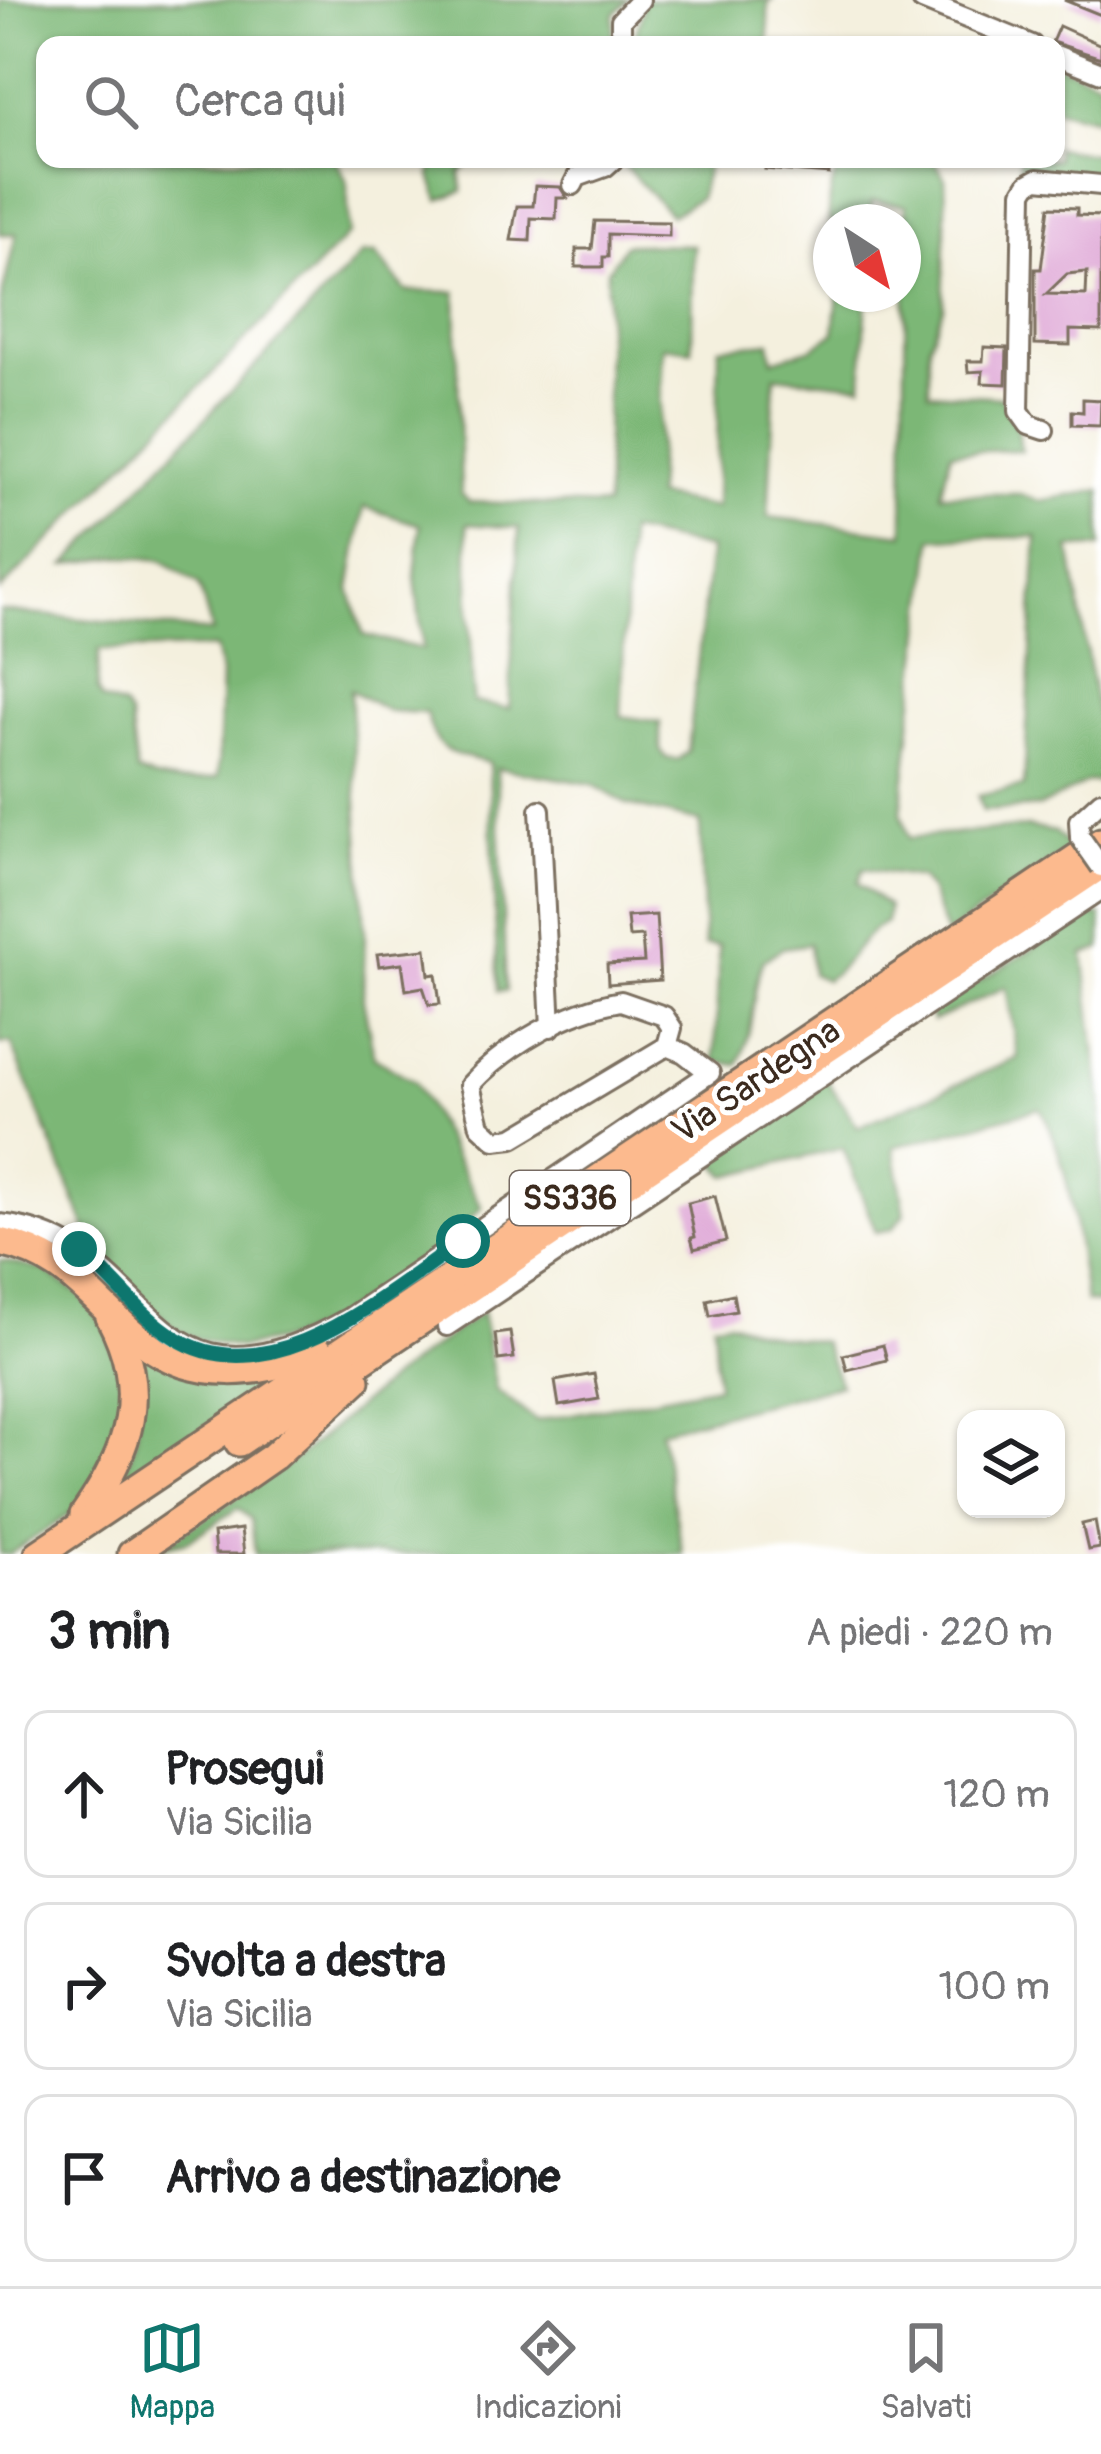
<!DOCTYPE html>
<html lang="it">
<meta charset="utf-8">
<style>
body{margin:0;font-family:Pangolin,sans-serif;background:#f6f6f6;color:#202124}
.controls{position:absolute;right:36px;bottom:36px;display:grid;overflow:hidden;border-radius:24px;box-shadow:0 3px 9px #0004}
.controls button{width:108px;height:108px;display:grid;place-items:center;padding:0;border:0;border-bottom:3px solid #e0e0e0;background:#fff;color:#202124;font:60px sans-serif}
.compass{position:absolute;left:813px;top:204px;width:108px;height:108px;border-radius:50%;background:#fff;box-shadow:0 3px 9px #0004;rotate:144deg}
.stop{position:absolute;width:36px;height:36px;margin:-27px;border:9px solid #0f766e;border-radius:50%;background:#fff}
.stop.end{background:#0f766e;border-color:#fff;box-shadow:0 3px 12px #0008}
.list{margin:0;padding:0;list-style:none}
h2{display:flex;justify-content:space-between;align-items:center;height:156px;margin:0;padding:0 48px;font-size:51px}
h2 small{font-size:39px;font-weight:400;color:#757577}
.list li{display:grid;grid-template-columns:78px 1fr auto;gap:36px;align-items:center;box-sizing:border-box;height:168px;margin:0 24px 24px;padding:0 24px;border:3px solid #e0e0e0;border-radius:24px}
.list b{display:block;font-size:45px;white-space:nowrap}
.list p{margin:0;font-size:39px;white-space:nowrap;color:#757577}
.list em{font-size:39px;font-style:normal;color:#757577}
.icon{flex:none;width:66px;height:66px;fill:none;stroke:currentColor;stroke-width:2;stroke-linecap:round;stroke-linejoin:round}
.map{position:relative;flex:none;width:1101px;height:1554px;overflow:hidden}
.search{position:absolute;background:#fff;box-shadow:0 3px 9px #0004;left:36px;right:36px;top:36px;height:132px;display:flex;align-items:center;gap:30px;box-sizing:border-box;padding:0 42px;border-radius:24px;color:#757577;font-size:45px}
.sheet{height:732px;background:#fff}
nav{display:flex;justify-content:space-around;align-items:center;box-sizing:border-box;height:168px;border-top:3px solid #e0e0e0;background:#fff;font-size:33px;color:#757577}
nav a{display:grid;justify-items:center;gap:6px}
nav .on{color:#0f766e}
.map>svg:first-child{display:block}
.forest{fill:#7bb776;stroke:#5b704a;stroke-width:3;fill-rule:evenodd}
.building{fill:#e1add9;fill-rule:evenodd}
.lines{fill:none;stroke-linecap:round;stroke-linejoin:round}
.minor-casing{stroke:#7c6f61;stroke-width:24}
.highway-casing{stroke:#7c6f61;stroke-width:33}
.minor{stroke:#fff;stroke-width:18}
.highway{stroke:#fcba8e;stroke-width:27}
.minor-bridge-casing{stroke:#7c6f61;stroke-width:24;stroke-linecap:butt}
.minor-bridge{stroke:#fff;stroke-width:18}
.route{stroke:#0f766e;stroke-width:15}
.labels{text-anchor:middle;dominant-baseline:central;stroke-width:10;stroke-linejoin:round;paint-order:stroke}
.shield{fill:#fff;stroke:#766a62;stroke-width:3}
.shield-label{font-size:33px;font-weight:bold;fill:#3b2a1e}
.street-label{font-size:36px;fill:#3b2a1e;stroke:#fff}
</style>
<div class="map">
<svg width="1101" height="1554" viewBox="0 0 1101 1554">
<rect width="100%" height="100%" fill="#fff"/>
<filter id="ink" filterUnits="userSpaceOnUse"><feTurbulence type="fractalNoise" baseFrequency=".00833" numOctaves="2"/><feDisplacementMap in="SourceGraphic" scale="24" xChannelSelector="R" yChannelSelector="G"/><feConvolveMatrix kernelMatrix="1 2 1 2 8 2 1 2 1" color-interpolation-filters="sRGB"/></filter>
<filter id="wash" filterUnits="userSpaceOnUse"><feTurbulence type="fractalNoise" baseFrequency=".004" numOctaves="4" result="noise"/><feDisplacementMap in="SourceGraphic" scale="48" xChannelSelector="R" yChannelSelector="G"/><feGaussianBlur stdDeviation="2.7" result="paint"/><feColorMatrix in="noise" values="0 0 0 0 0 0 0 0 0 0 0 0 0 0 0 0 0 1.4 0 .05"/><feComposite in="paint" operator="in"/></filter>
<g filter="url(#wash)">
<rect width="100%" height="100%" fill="#f4f0de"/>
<g class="forest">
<polygon points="0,0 628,0 614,14 613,45 45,45 45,159 335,159 347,182 349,234 0,591 0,305 16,234 0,234"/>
<polygon points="639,0 772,0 768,3 768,45 632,45 643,9"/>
<polygon points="1056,64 1101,81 1101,120 1056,109"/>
<polygon points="1056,148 1101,155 1101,177 1020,168 1020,159 1056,159"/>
<polygon points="433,159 501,159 468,165 460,173 463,191 439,200 431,176"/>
<polygon points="625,159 709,159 699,198 671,215 624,166"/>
<path d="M843,159H934L945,179L946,207L943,308L929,344V392L1001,397L1018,431L1021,450L951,452L941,494H1020L1040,501L1101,490V547L1070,548L1101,739V782H1088L1039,807L983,811L978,796L1024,786L1037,537L933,538L901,812L909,838L1028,827L1055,832L1071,848L946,935L929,889L920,878L863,869L858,883L888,907L886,922C858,937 850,966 825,980L812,974L809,944L783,948L763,960C750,995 755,1031 738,1065L715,1061L719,946L704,945L700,822L628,805L592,784L497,768L506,991H498L489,763C450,752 437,756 426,713L388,711L350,690L365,932L363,999L374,1057L415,1082L482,1208L438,1249L333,1319L289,1339L239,1348L200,1340L175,1329L97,1255L11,1043L0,1044V611L212,632L199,585L162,560L120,556L66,565L362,254H376L406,291L456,292L461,493L469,502L606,506L607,272L625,244L693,245L692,350L663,346L656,496L716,508L719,347L770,342L773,360L813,348L834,333L838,294H867L862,385L775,376L768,517L904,534L906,205L872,201L870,222H831V246C827,214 827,187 843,159ZM364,507L420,525L415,577L423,649L363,635L350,589ZM467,524L519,528L509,709L473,702ZM628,531L710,549L688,752L678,760L666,758L660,750V722L621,716ZM215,648L221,674L218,777C189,784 165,783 137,772L130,717L124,707L102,700L97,690L99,650Z"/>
<path d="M1101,915V949L1084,954L1101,1099V1303L1086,1302C1075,1239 1072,1165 1040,1108L894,1147L905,1214L892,1229L876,1232L843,1148L727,1176L716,1164V1147L823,1074L858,1127L1018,1058L1006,987L933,1021L928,1012L1087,916Z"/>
<polygon points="0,1260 44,1270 79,1294 106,1327 125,1391 113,1457 72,1513 10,1554 0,1554"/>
<polygon points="482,1312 496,1390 536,1421 717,1386 713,1323 729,1321 776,1336 823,1342 840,1385 660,1430 683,1554 255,1554 251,1519 238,1508 187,1541 160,1548 295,1459 398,1373"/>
<path d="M126,1337L281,1377L116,1488C150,1425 138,1402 126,1337Z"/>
</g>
<g id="blocks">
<g class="building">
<polygon points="1064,0 1101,0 1101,15"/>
<polygon points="1059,26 1101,45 1101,58 1052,42"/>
<polygon points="766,159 830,161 829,174 765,169"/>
<polygon points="535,186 560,187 567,198 557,198 556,219 531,218 530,241 511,240 517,206 533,206"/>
<path d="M1049,207L1077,208V215L1101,216V331L1070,330V345L1035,344V269H1041ZM1087,272L1086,295L1046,294L1067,274Z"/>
<polygon points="595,221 669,222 669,236 608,234 608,257 603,257 603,267 576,267 576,249 592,249"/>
<polygon points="984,347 1007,348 1006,384 982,383 983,371 968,372 967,361 983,361"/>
<polygon points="1083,399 1101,400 1100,426 1072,425 1072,411 1083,412"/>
<polygon points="656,915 660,980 608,984 607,964 644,962 642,936 629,937 627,917"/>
<polygon points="426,949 429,975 436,974 440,1004 429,1005 423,987 406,990 402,963 379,966 377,954"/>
<polygon points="715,1196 726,1241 694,1249 691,1238 695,1237 688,1203"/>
<polygon points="733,1294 736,1311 710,1316 707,1300"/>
<polygon points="510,1332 514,1358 498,1360 495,1334"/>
<polygon points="883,1345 887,1360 847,1370 843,1355"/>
<polygon points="594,1374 599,1399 559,1406 555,1381"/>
<polygon points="1095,1521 1100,1548 1088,1550 1082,1524"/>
<polygon points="241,1529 244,1554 215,1554 213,1533"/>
</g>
</g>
</g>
<g filter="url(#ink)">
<use href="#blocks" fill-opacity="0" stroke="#7c6f61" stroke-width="3"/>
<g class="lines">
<g class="minor-casing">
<g id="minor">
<polyline points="922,0 1032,45"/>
<polyline points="621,45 621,20 640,0"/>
<polyline points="1056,55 1101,73"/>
<polyline points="573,185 577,177 605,167 614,159"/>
<polyline points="1044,430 1029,425 1019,411 1023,192 1028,184 1037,179 1101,185"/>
<polyline points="540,810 551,1027"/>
<polyline points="1080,837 1079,821 1101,801"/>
<path d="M621,1001L664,1016L672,1028L667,1046L513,1138L495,1140L480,1126L470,1085C506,1045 568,1010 621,1001Z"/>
<path d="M0,1224C160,1240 141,1437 349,1318L710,1073L684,1053L667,1046"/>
<polyline points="447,1326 1101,890"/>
</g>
</g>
<g class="highway-casing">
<g id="highway">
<path d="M0,1242C69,1256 91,1301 142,1341C194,1382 262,1376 318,1350"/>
<polyline points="239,1442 1101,865"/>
<path d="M84,1515C130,1450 150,1392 110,1317"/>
<polyline points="39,1554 1101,842"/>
<polyline points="132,1554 274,1456 356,1380"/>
</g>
</g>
<use href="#minor" class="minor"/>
<use href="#highway" class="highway"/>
<g class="minor-bridge-casing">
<polyline id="minor-bridge" points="1080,837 1101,867"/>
</g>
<use href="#minor-bridge" class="minor-bridge"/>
</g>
</g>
<g class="lines" filter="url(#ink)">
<path class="route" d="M79,1249C112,1276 137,1314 174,1337C270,1398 386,1293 463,1241"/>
</g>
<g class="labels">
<rect class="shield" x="510" y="1171" width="120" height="54" rx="9"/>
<g class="shield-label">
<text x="570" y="1198">SS336</text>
</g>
<g class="street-label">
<text transform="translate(756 1081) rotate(-34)">Via Sardegna</text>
</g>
</g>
</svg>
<div class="controls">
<button><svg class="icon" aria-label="layers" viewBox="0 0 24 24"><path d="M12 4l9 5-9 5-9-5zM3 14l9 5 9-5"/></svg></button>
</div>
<svg class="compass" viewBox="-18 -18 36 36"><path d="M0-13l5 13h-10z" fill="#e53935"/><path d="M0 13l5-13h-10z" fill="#757577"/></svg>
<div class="stop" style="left:463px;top:1241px"></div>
<div class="stop end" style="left:79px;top:1249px"></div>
<div class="search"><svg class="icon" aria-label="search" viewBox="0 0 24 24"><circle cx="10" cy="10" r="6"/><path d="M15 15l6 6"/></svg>Cerca qui</div>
</div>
<section class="sheet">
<h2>3 min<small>A piedi · 220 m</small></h2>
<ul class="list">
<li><svg class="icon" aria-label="ahead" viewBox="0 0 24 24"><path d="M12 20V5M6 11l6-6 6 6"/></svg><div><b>Prosegui</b><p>Via Sicilia</p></div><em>120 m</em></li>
<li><svg class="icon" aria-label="right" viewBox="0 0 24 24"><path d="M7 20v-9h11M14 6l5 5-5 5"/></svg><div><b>Svolta a destra</b><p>Via Sicilia</p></div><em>100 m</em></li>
<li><svg class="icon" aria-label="arrive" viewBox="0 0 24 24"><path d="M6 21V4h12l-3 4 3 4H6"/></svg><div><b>Arrivo a destinazione</b></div></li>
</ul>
</section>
<nav>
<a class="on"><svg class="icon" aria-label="map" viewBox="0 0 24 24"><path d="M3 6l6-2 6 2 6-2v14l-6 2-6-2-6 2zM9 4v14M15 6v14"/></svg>Mappa</a>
<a><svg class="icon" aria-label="directions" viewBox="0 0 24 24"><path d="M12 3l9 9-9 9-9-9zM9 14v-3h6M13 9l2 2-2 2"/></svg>Indicazioni</a>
<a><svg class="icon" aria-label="saved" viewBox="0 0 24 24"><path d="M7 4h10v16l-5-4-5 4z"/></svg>Salvati</a>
</nav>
